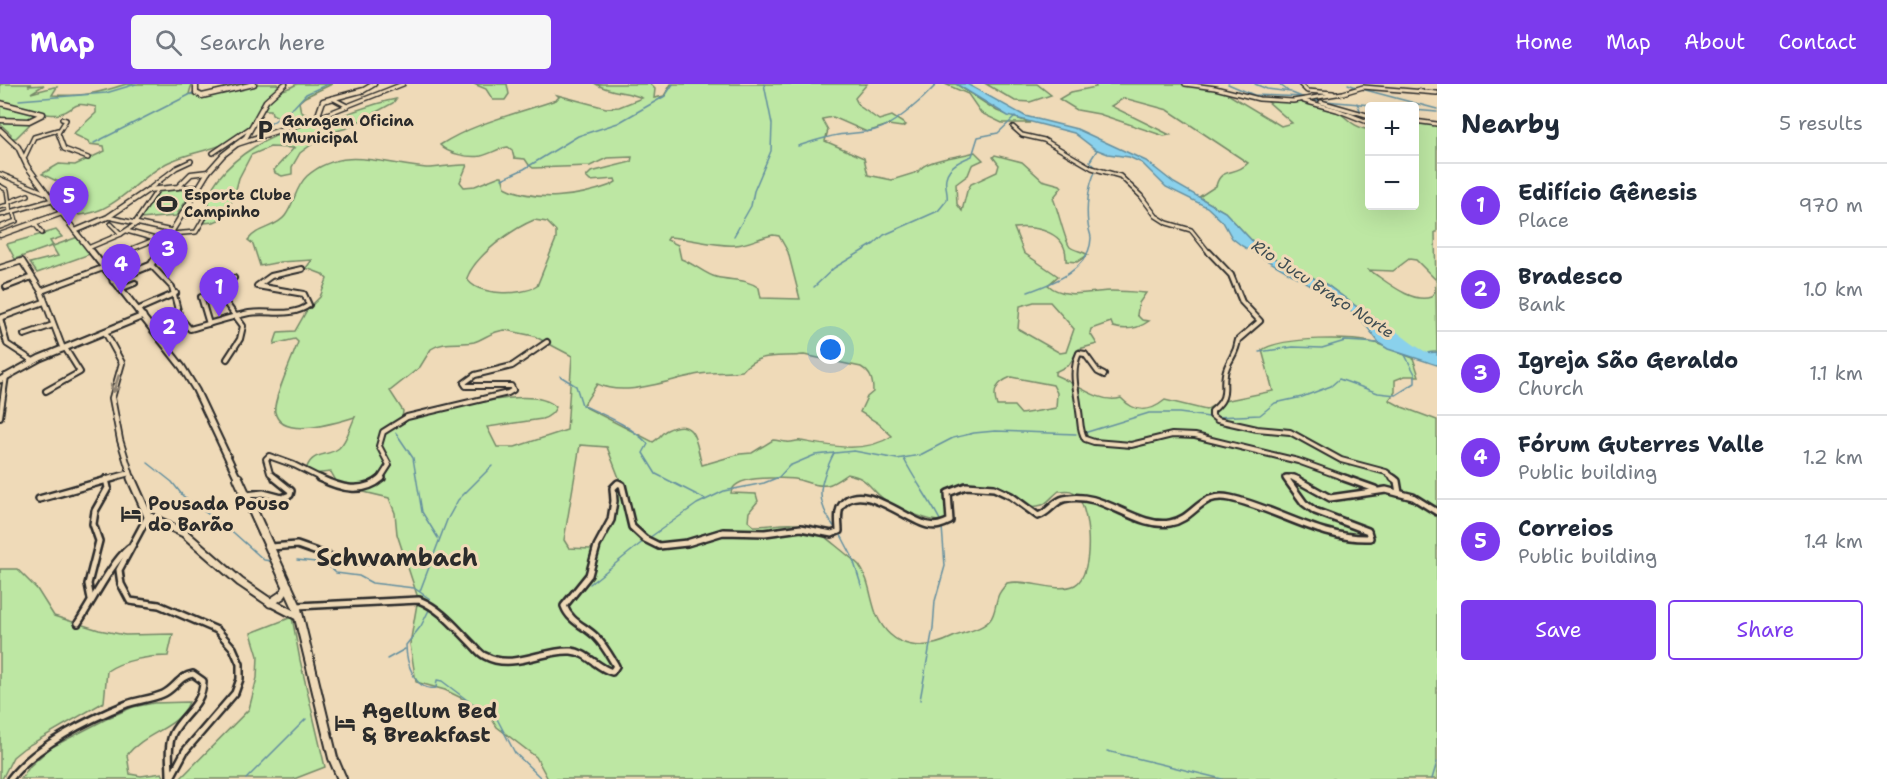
<!DOCTYPE html>
<meta charset="utf-8">
<style>
body{margin:0;font-family:"Shantell Sans",sans-serif;background:#f6f6f7;color:#1f2937}
.controls{position:absolute;right:18px;top:18px;display:grid;overflow:hidden;border-radius:6px;box-shadow:0 6px 24px #0002}
.controls button{width:54px;height:54px;display:grid;place-items:center;padding:0;border:0;border-bottom:2px solid #e0e1e3;background:#fff;color:#1f2937;font:30px sans-serif}
.you{position:absolute;left:831px;top:266px;width:21px;height:21px;margin:-15px;border:4px solid #fff;border-radius:50%;background:#1a73e8;box-shadow:0 0 0 9px #1a73e833}
.badge{display:grid;place-items:center;width:39px;height:39px;border-radius:50%;background:#7c3aed;color:#fff;font-size:20px;font-weight:700}
.pin{position:absolute;translate:-50% -50px;filter:drop-shadow(0 2px 3px #0008)}
.pin::after{content:'';position:absolute;top:32px;width:21px;height:18px;background:inherit;clip-path:polygon(0 0,100% 0,50% 100%)}
.list{margin:0;padding:0;list-style:none}
h2{display:flex;justify-content:space-between;align-items:center;height:78px;margin:0;padding:0 24px;font-size:26px}
h2 small{font-size:20px;font-weight:400;color:#747a83}
.list li{display:grid;grid-template-columns:39px 1fr auto;gap:18px;align-items:center;box-sizing:border-box;height:84px;padding:0 24px;border-top:2px solid #e0e1e3}
.list b{display:block;font-size:22px;white-space:nowrap}
.list p{margin:0;font-size:20px;white-space:nowrap;color:#747a83}
.list em{font-size:20px;font-style:normal;color:#747a83}
.actions{display:flex;gap:12px;padding:18px 24px}
.actions a{flex:1;padding:14px 0;border:2px solid #7c3aed;border-radius:6px;text-align:center;font-size:21px;color:#7c3aed}
.actions .main{background:#7c3aed;color:#fff}
.icon{flex:none;width:33px;height:33px;fill:none;stroke:currentColor;stroke-width:2;stroke-linecap:round;stroke-linejoin:round}
.map{position:relative;flex:none;width:1437px;height:695px;overflow:hidden}
header{display:flex;align-items:center;gap:36px;box-sizing:border-box;height:84px;padding:0 30px;background:#7c3aed;color:#fff}
header strong{font-size:28px}
nav{display:flex;gap:33px;margin-inline-start:auto;font-size:21px}
.search{width:420px;height:54px;background:#f6f6f7;display:flex;align-items:center;gap:15px;box-sizing:border-box;padding:0 21px;border-radius:6px;color:#747a83;font-size:22px}
main{display:flex}
aside{flex:1;background:#fff}
.map>svg:first-child{display:block}
.green{fill:#bde7a3;stroke:#748967;stroke-width:1.5;fill-rule:evenodd}
.water{fill:#8ad1ec;stroke:#648f9f;stroke-width:1.5}
.lines{fill:none;stroke-linecap:round;stroke-linejoin:round}
.stream{stroke:#648f9f;stroke-width:1.5}
.river{stroke:#8ad1ec;stroke-width:8}
.minor-far2-casing{stroke:#2b2b2b;stroke-width:6}
.minor-far1-casing{stroke:#2b2b2b;stroke-width:8}
.minor-casing{stroke:#2b2b2b;stroke-width:10}
.tertiary-far2-casing{stroke:#2b2b2b;stroke-width:7}
.tertiary-far1-casing{stroke:#2b2b2b;stroke-width:8}
.tertiary-casing{stroke:#2b2b2b;stroke-width:11}
.secondary-far2-casing{stroke:#2b2b2b;stroke-width:7}
.secondary-far1-casing{stroke:#2b2b2b;stroke-width:9}
.secondary-casing{stroke:#2b2b2b;stroke-width:12}
.minor-far2{stroke:#efdab8;stroke-width:3}
.minor-far1{stroke:#efdab8;stroke-width:4}
.minor{stroke:#efdab8;stroke-width:5}
.tertiary-far2{stroke:#efdab8;stroke-width:4}
.tertiary-far1{stroke:#efdab8;stroke-width:4.5}
.tertiary{stroke:#efdab8;stroke-width:7}
.secondary-far2{stroke:#efdab8;stroke-width:4}
.secondary-far1{stroke:#efdab8;stroke-width:5}
.secondary{stroke:#efdab8;stroke-width:8}
.oneway{stroke:#8d8272}
.labels{text-anchor:middle;dominant-baseline:central;stroke-width:6;stroke-linejoin:round;paint-order:stroke}
.far-poi-label{font-size:15px;font-weight:bold;fill:#2b2b2b;stroke:#efdab8;text-anchor:start}
.far-water-label{font-size:16px;font-style:italic;fill:#3e4c52;stroke:#efdab8}
.poi-label{font-size:18px;font-weight:bold;fill:#2b2b2b;stroke:#efdab8;text-anchor:start}
.near-poi-label{font-size:21px;font-weight:bold;fill:#2b2b2b;stroke:#efdab8;text-anchor:start}
.district-label{font-size:24px;font-weight:bold;fill:#2b2b2b;stroke:#efdab8}
</style>
<header>
<strong>Map</strong>
<div class="search"><svg class="icon" aria-label="search" viewBox="0 0 24 24"><circle cx="10" cy="10" r="6"/><path d="M15 15l6 6"/></svg>Search here</div>
<nav><a>Home</a><a>Map</a><a>About</a><a>Contact</a></nav>
</header>
<main>
<div class="map">
<svg width="1437" height="695" viewBox="0 0 1437 695">
<rect width="100%" height="100%" fill="#efdab8"/>
<filter id="ink" filterUnits="userSpaceOnUse"><feTurbulence type="fractalNoise" baseFrequency=".0167" numOctaves="2"/><feDisplacementMap in="SourceGraphic" scale="12" xChannelSelector="R" yChannelSelector="G"/><feConvolveMatrix kernelMatrix="1 2 1 2 8 2 1 2 1" color-interpolation-filters="sRGB"/></filter>
<g filter="url(#ink)">
<g class="green">
<path d="M0,0H32L28,2L44,1L31,9L54,3H57L52,11C83,12 96,10 126,0C139,0 177,0 192,0L189,10L196,11L248,0H277L280,4C259,18 261,34 246,47C219,68 197,65 169,78C138,93 116,129 79,131L72,122L67,102L42,90L59,80L75,81L105,67L104,62L89,60L88,57L73,50L96,29V23C69,16 79,25 59,30C53,32 42,29 35,28L29,41L16,54H10L11,50L0,40Z"/>
<path d="M297,0H332L305,13L299,18L301,28L307,31L280,34L272,30L271,26H264C275,3 280,10 297,0Z"/>
<polygon points="474,0 507,0 509,10 505,16 493,16 486,5"/>
<path d="M596,0H650L655,5L654,14L664,12L671,0H867L855,14L859,22L879,36L892,32L906,41L902,43L888,41L867,48L833,33L822,35L828,46L825,57L864,74L868,91L892,96L918,88C924,75 960,73 975,68L983,76L972,81L968,91L956,100L957,120L962,127L967,107L971,100L997,88L999,81L993,73L995,71L1022,78L1042,96L1060,101L1062,103L1053,114C1058,125 1065,158 1070,163C1075,167 1083,167 1088,171L1077,178L1066,177C1068,148 1037,142 1014,144L1024,169L1058,192L1048,201C1064,216 1092,207 1112,207C1123,207 1135,208 1146,209L1139,219L1137,231L1142,236L1149,237C1138,245 1127,247 1113,243L1111,238L1091,245L1090,249L1097,260L1079,265L1069,281L1055,288V291C1074,298 1100,321 1121,314C1135,329 1149,329 1165,316L1206,326L1219,318L1273,307L1262,266C1281,253 1356,252 1378,260C1390,264 1401,270 1413,274L1419,292H1405L1395,296V308L1389,316L1402,323L1437,336V695H548L536,673L497,643L486,626L445,606L416,598L410,560L418,514L397,450L395,429L389,414L339,402L331,388L311,390L307,383C313,367 328,373 339,364C347,357 350,343 355,333C337,338 281,357 275,328C272,317 294,271 298,258L295,255L274,260L278,248L295,247L307,226L320,213L327,195L322,190L306,184L312,176L280,178L260,182L253,160L248,156C257,143 276,144 285,132C295,119 295,103 307,92C343,60 385,81 426,84C439,84 453,80 467,81L460,98L464,103L475,102L500,92H502L505,103C536,119 579,113 611,101L616,98L615,95L590,97L586,93L591,88L631,78L632,73L607,74L590,82L533,84L529,81L525,75L514,74L512,66L508,63C498,64 491,70 481,72C469,74 448,70 440,61C474,39 518,29 556,16L559,13L557,11L606,24L619,23L642,14C627,7 610,9 596,0ZM534,136L547,138L556,147V155L537,202C523,212 474,212 467,194C475,172 512,145 534,136ZM773,151L779,152L788,168L800,215L761,214L759,204C745,194 732,197 716,193C706,191 693,179 681,175L678,161L667,156L669,153C691,154 714,163 736,161C749,160 760,153 773,151ZM1034,218H1050L1074,245L1066,268L1060,269L1018,245L1020,222ZM505,246L534,252L572,272L567,346L515,363H497L487,343L542,335C549,333 553,330 556,323C531,297 436,332 402,335L403,327L390,307L420,283L431,265C444,256 460,261 474,258C484,255 492,247 505,246ZM804,271L861,283C871,289 873,296 873,308L867,313L860,328L878,339L892,352C865,370 830,362 801,357C796,356 792,359 787,358C782,358 778,356 773,356L752,369L740,370L702,381C696,364 698,331 667,346C662,348 659,355 653,358L585,323L584,320L597,300C626,314 670,295 700,290C714,288 728,289 742,287C759,267 780,274 804,271ZM1011,293L1053,301L1057,309L1056,324L1021,330L1014,322H997C992,307 996,299 1011,293ZM580,361L607,363L621,399L613,403V430L598,461L591,465L569,464L564,456ZM847,390C870,394 868,404 885,416C897,424 933,440 947,437L944,413L948,407C967,402 984,402 1003,408C1017,412 1024,427 1042,421C1048,419 1053,411 1059,407C1064,407 1069,405 1073,408C1091,418 1095,491 1075,501C1056,510 1027,494 1007,499C1004,503 1001,506 999,510C995,518 996,529 990,536C981,546 964,548 953,553C923,568 892,565 877,532C870,515 870,496 859,481C855,477 817,446 813,444C796,436 772,442 754,442L748,437L749,428L758,417L756,410L731,409C734,390 779,394 795,395C806,397 815,403 827,401C834,400 841,394 847,390Z"/>
<polygon points="945,0 956,0 997,27 1030,39 1002,39 981,29 968,10"/>
<polygon points="986,0 1037,0 1051,11 1030,18 1015,17"/>
<path d="M1095,0H1193L1221,6L1281,42L1292,39L1266,16C1288,17 1313,15 1333,25C1349,33 1349,42 1369,46L1370,122H1414L1415,38L1437,40V148H1435L1437,268L1425,269L1399,255L1327,201L1274,174L1256,161L1225,128L1199,113L1216,102C1221,82 1235,93 1248,79L1168,26L1124,14L1111,22L1170,51L1164,52L1099,30L1077,26L1059,15L1071,8L1096,3ZM1409,175L1416,176L1436,196L1435,207L1431,213C1411,220 1385,196 1369,186L1393,187Z"/>
<path d="M396,15L393,19L347,44L326,50L300,69L292,83V90L282,92L275,89L274,86L294,64L270,63L251,71L239,94L234,113L223,134L214,138L203,139L215,125L210,124C206,113 212,103 218,95C239,68 267,54 298,43C311,39 326,38 338,33C358,26 375,19 396,15Z"/>
<polygon points="194,105 176,132 139,135 159,107"/>
<polygon points="56,146 62,153 50,157 53,162 78,153 90,170 37,189 30,179 58,172 52,162 15,175 7,160"/>
<path d="M0,485H17L37,505L54,532L99,546L125,551L173,550L168,572C149,572 123,576 107,587L104,618L24,664L13,673L2,695H0Z"/>
<polygon points="292,533 300,576 325,683 294,695 180,695 249,625 257,594 258,572 251,549"/>
<path d="M189,618C179,645 146,647 127,671L130,690L141,692L162,689L165,695H21L30,682L50,664L110,633L133,623L154,619Z"/>
</g>
<polygon class="water" points="956,0 967,0 1025,32 1077,45 1146,77 1174,99 1225,128 1256,161 1274,174 1327,201 1412,263 1425,269 1437,268 1437,281 1388,265 1380,260 1361,235 1333,214 1242,162 1232,154 1223,138 1207,123 1166,103 1142,79 1129,73 1108,70 1095,65 1074,49 1008,32"/>
<g class="lines">
<g class="stream">
<polyline points="1228,0 1254,11 1305,13"/>
<polyline points="1255,0 1267,5 1291,8"/>
<polyline points="1279,0 1288,7"/>
<polyline points="1348,0 1356,3"/>
<polyline points="1362,5 1437,25"/>
<polyline points="1292,9 1302,13"/>
<polyline points="19,16 106,9 136,0"/>
<polyline points="1313,16 1383,22"/>
<polyline points="1357,19 1361,28"/>
<polyline points="1414,26 1437,28"/>
<polyline points="270,40 294,23 306,10 328,0"/>
<polyline points="94,59 193,9"/>
<path d="M798,62C811,58 825,53 838,51C850,49 863,49 875,46C895,41 923,15 937,0"/>
<polyline points="1096,84 1090,77 1097,66"/>
<polyline points="502,95 524,85 578,52 618,39 665,12 673,0"/>
<polyline points="734,152 751,122 754,107 771,67 772,40 764,0"/>
<path d="M814,203L834,184L874,160L884,151L938,127L947,116C948,110 946,107 946,102C943,84 959,77 972,72L978,53L998,49L1015,33"/>
<path d="M1028,208C1053,199 1090,186 1091,154C1091,150 1088,145 1088,140C1086,123 1088,102 1096,86"/>
<polyline points="1259,268 1293,263 1322,264 1345,257 1379,259"/>
<path d="M560,292L576,302L582,321C606,332 630,341 648,360L643,369L656,390L705,415"/>
<polyline points="1215,333 1260,331 1275,319 1302,313 1331,302 1339,295 1378,309 1396,311 1415,299 1415,290 1405,271"/>
<polyline points="396,349 413,374 422,428 438,454"/>
<polyline points="1084,349 1149,329 1179,329 1209,333"/>
<path d="M834,369C819,399 814,416 835,444"/>
<path d="M904,375C915,397 930,416 941,438"/>
<polyline points="148,379 172,398 183,412 234,449 264,476 271,477"/>
<polyline points="841,451 852,472 862,504"/>
<polyline points="649,454 697,420 724,407 764,399 779,393 789,382 815,371 854,367 897,375 920,371 953,354 974,349 995,347 1076,350"/>
<polyline points="297,476 325,479 336,489 359,492 372,499 414,504 430,515"/>
<polyline points="590,500 645,456"/>
<polyline points="420,507 447,436 458,416 492,382"/>
<path d="M430,524L421,542L406,561C406,577 414,608 436,604L437,596L442,597L475,622L495,631L515,669L542,695"/>
<polyline points="387,575 405,565"/>
<polyline points="920,616 933,544 935,517 945,482 942,443"/>
<polyline points="1107,667 1222,695"/>
<polyline points="246,695 306,635"/>
<polyline points="1432,695 1437,678"/>
</g>
<path class="river" d="M1370,236C1395,246 1411,270 1437,276"/>
<g class="minor-far2-casing">
<g id="minor-far2">
<polyline points="1185,0 1215,4 1259,15 1293,17 1343,9 1363,3 1437,9"/>
<polyline points="1300,0 1307,7 1333,9"/>
<polyline points="332,14 347,22"/>
<polyline points="1304,17 1337,26 1370,39"/>
<polyline points="1321,18 1370,32"/>
<polyline points="317,34 403,0"/>
<polyline points="62,35 66,36 58,49 64,65 88,74"/>
<polyline points="1414,37 1437,40"/>
<polyline points="1013,43 1022,51 1044,56 1092,84 1120,92 1141,112 1156,132 1167,139 1191,146 1210,170"/>
<polyline points="213,69 250,44"/>
<polyline points="24,74 34,53 58,46"/>
<polyline points="0,90 46,109"/>
<polyline points="0,102 7,106 10,128"/>
<polyline points="181,103 199,103"/>
<polyline points="148,106 176,84 191,77"/>
<polyline points="9,118 28,111"/>
<polyline points="0,123 9,121"/>
<polyline points="0,131 52,116"/>
<polyline points="108,133 172,147"/>
<polyline points="34,139 42,149"/>
<polyline points="135,139 158,105"/>
<polyline points="111,140 121,150"/>
<polyline points="0,143 16,137 13,127"/>
<polyline points="127,147 166,158"/>
<polyline points="171,150 196,148 206,131 181,132"/>
<polyline points="88,164 121,150 136,140"/>
<polyline points="134,164 154,156"/>
</g>
</g>
<g class="minor-far1-casing">
<g id="minor-far1">
<path d="M1209,168L1231,191L1242,218L1260,237L1238,256C1236,270 1232,271 1227,283C1219,302 1233,310 1212,327V332L1217,336L1257,345L1290,348L1341,376L1386,388L1395,395"/>
<path d="M151,181L172,203L180,234L190,245C210,240 229,233 249,229C270,226 291,234 309,221L304,210L257,202L271,192L302,185"/>
<polyline points="6,203 32,193"/>
<polyline points="120,205 135,199"/>
<polyline points="41,207 103,184"/>
<polyline points="201,213 209,240"/>
<polyline points="137,226 176,209"/>
<polyline points="0,234 7,260 33,277"/>
<polyline points="0,234 44,218"/>
<polyline points="24,251 53,241"/>
<polyline points="227,275 240,255 243,242 222,214 226,202 234,194"/>
<path d="M1104,291L1098,288L1085,270L1079,269C1070,289 1077,306 1079,327C1081,339 1079,345 1085,355L1094,358L1131,361L1172,351L1195,352L1298,377L1348,395"/>
<polyline points="46,307 80,288 65,264"/>
<polyline points="0,333 6,292"/>
<polyline points="108,395 130,389"/>
<polyline points="277,395 270,389 266,375 269,372 294,381 322,395"/>
<polyline points="380,395 389,381 379,362 383,348 407,333 508,309 513,306 511,302 466,302 464,299 475,291 512,282 547,258"/>
<polyline points="1287,395 1291,393 1298,395"/>
</g>
</g>
<g class="minor-casing">
<g id="minor">
<path d="M319,394C340,404 362,411 382,394"/>
<polyline points="1294,394 1330,414 1386,406 1413,413 1437,428"/>
<polyline points="1344,394 1375,405"/>
<polyline points="1393,394 1397,397 1399,409"/>
<polyline points="246,411 263,409 282,414 290,411 291,407 275,394"/>
<polyline points="39,415 114,394"/>
<polyline points="148,432 119,486 121,500 130,517 159,521 217,546 233,564 240,580 240,595 235,609 185,667 170,695"/>
<polyline points="271,463 297,461 334,474 369,477"/>
<polyline points="91,515 88,500 99,457 93,440 95,427 108,404 106,395"/>
<path d="M297,522L419,516C441,525 455,543 472,560C476,564 480,570 485,572C513,587 544,565 571,567C587,568 597,584 612,588L616,582C610,572 604,561 596,553C585,542 570,538 564,522L589,491L597,462L611,436L614,417L613,404L618,399L622,401L632,443L645,455L659,462L687,459L723,448L765,449L801,444L832,450L839,447C839,440 837,431 840,424C857,392 907,437 928,441C936,443 942,441 950,437L948,409L966,402L994,404L1011,412L1038,432C1049,429 1054,417 1064,415C1101,405 1136,445 1170,439C1195,435 1200,407 1230,414C1276,424 1322,456 1370,454L1368,447L1315,427L1304,419L1286,394H1288"/>
<path d="M78,539C92,518 112,478 129,464"/>
<path d="M10,695C35,662 89,635 127,620C138,616 151,615 163,610C175,605 179,592 193,590L203,597C203,621 183,630 173,649C167,662 170,678 170,692"/>
</g>
</g>
<g class="tertiary-far2-casing">
<g id="tertiary-far2">
<polyline points="0,19 43,30 29,37 0,36"/>
<polyline points="0,46 18,63 27,82 75,147"/>
<polyline points="237,60 317,34 323,17 364,6 374,0"/>
<polyline points="0,151 62,129"/>
</g>
</g>
<g class="tertiary-far1-casing">
<g id="tertiary-far1">
<polyline points="0,184 22,177 41,207 63,265"/>
<polyline points="105,248 122,279 112,314 120,356 132,395"/>
</g>
</g>
<g class="tertiary-casing">
<g id="tertiary">
<polyline points="131,394 148,432 184,449 240,498 268,517 299,533"/>
<polyline points="270,519 282,511 288,502"/>
</g>
</g>
<g class="secondary-far2-casing">
<g id="secondary-far2">
<polyline points="196,0 196,9 202,12 254,0"/>
<polyline points="93,170 75,147 108,133 148,106 178,103 191,90 208,88"/>
<polyline points="158,170 208,88 223,71 246,53 266,17 285,0"/>
</g>
</g>
<g class="secondary-far1-casing">
<g id="secondary-far1">
<polyline points="92,168 182,283 196,306 238,395"/>
<polyline points="113,197 151,181 159,168"/>
<polyline points="0,296 40,274 143,232"/>
</g>
</g>
<g class="secondary-casing">
<polyline id="secondary" points="238,394 296,521 333,674 342,695"/>
</g>
<use href="#minor-far2" class="minor-far2"/>
<use href="#minor-far1" class="minor-far1"/>
<use href="#minor" class="minor"/>
<use href="#tertiary-far2" class="tertiary-far2"/>
<use href="#tertiary-far1" class="tertiary-far1"/>
<use href="#tertiary" class="tertiary"/>
<use href="#secondary-far2" class="secondary-far2"/>
<use href="#secondary-far1" class="secondary-far1"/>
<use href="#secondary" class="secondary"/>
</g>
<defs><path id="oneway-shaft" d="M-6 0H5M1.5-3L5.5 0L1.5 3" fill="none" stroke-width="1.6" stroke-linecap="round" stroke-linejoin="round" transform="scale(1.5)"/></defs>
<use class="oneway" href="#oneway-shaft" transform="translate(116 300) rotate(108)"/>
</g>
<defs>
<g id="parking-bare" transform="scale(1.62)"><path d="M-3.5-5.5H1a3.5 3.5 0 0 1 0 7H-1V5.5H-3.5ZM-1-3.4V-.6H.8a1.4 1.4 0 0 0 0-2.8Z" fill="#2b2b2b" stroke="#efdab8" stroke-width="2.5" paint-order="stroke"/></g>
<g id="stadium-bare" transform="scale(1.62)"><path d="M0-5a6.5 5 0 1 0 0 10a6.5 5 0 1 0 0-10ZM-3.5-1.8h7v3.6h-7Z" fill="#2b2b2b" stroke="#efdab8" stroke-width="2.5" paint-order="stroke"/></g>
<g id="hotel-bare" transform="scale(1.62)"><path d="M-6-4.5h1.5V1H6V5H4.5V3h-9V5H-6ZM-4 0a1.8 1.8 0 1 1 3.6 0ZM.5 0V-2.5h3Q6-2.5 6 0Z" fill="#2b2b2b" stroke="#efdab8" stroke-width="2.5" paint-order="stroke"/></g>
</defs>
<g fill-rule="evenodd">
<use href="#parking-bare" x="265" y="46"/>
<use href="#stadium-bare" x="167" y="120"/>
<use href="#hotel-bare" x="131" y="430"/>
<use href="#hotel-bare" x="345" y="639"/>
</g>
<g class="labels">
<g class="far-poi-label">
<text x="282" y="37">Garagem Oficina<tspan x="282" dy="17">Municipal</tspan></text>
<text x="184" y="111">Esporte Clube<tspan x="184" dy="17">Campinho</tspan></text>
</g>
<g class="far-water-label">
<text transform="translate(1323 205) rotate(33)">Rio Jucu Braço Norte</text>
</g>
<g class="poi-label">
<text x="148" y="420">Pousada Pouso<tspan x="148" dy="21">do Barão</tspan></text>
</g>
<g class="near-poi-label">
<text x="362" y="627">Agellum Bed<tspan x="362" dy="24">&amp; Breakfast</tspan></text>
</g>
<g class="district-label">
<text x="397" y="474">Schwambach</text>
</g>
</g>
</svg>
<div class="controls">
<button>+</button>
<button>−</button>
</div>
<div class="you"></div>
<div class="pin badge" style="left:219px;top:233px">1</div>
<div class="pin badge" style="left:169px;top:273px">2</div>
<div class="pin badge" style="left:168px;top:195px">3</div>
<div class="pin badge" style="left:121px;top:210px">4</div>
<div class="pin badge" style="left:69px;top:142px">5</div>
</div>
<aside>
<h2>Nearby<small>5 results</small></h2>
<ul class="list">
<li><span class="badge">1</span><div><b>Edifício Gênesis</b><p>Place</p></div><em>970 m</em></li>
<li><span class="badge">2</span><div><b>Bradesco</b><p>Bank</p></div><em>1.0 km</em></li>
<li><span class="badge">3</span><div><b>Igreja São Geraldo</b><p>Church</p></div><em>1.1 km</em></li>
<li><span class="badge">4</span><div><b>Fórum Guterres Valle</b><p>Public building</p></div><em>1.2 km</em></li>
<li><span class="badge">5</span><div><b>Correios</b><p>Public building</p></div><em>1.4 km</em></li>
</ul>
<div class="actions"><a class="main">Save</a><a>Share</a></div>
</aside>
</main>
